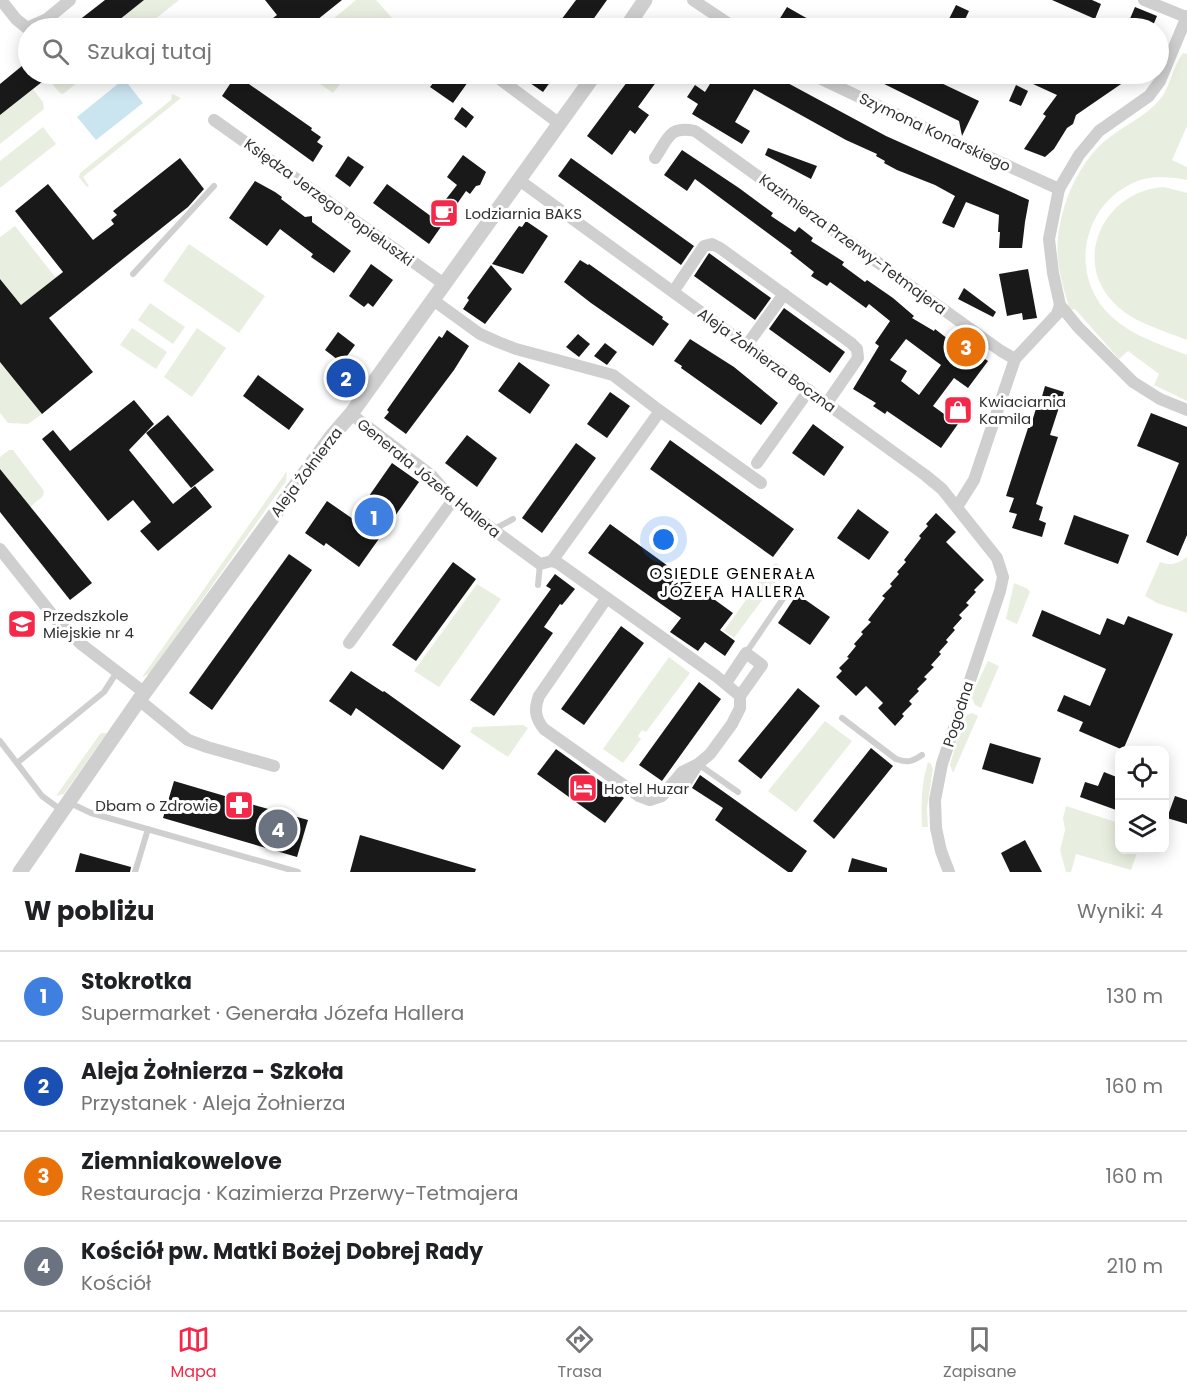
<!DOCTYPE html>
<html lang="pl">
<meta charset="utf-8">
<style>
body{margin:0;font-family:Poppins,sans-serif;background:#f2f2f2;color:#202124}
.controls{position:absolute;right:18px;bottom:18px;display:grid;overflow:hidden;border-radius:12px;box-shadow:0 3px 15px #0003}
.controls button{width:54px;height:54px;display:grid;place-items:center;padding:0;border:0;border-bottom:2px solid #e0e0e0;background:#fff;color:#202124;font:30px sans-serif}
.you{position:absolute;left:664px;top:540px;width:21px;height:21px;margin:-15px;border:4px solid #fff;border-radius:50%;background:#1a73e8;box-shadow:0 0 0 9px #1a73e833}
.badge{display:grid;place-items:center;width:39px;height:39px;border-radius:50%;background:#f42949;color:#fff;font-size:20px;font-weight:700}
.pin{position:absolute;translate:-50% -50%;border:3px solid #fff;box-shadow:0 2px 6px #0006}
.list{margin:0;padding:0;list-style:none}
h2{display:flex;justify-content:space-between;align-items:center;height:78px;margin:0;padding:0 24px;font-size:26px}
h2 small{font-size:20px;font-weight:400;color:#757577}
.list li{display:grid;grid-template-columns:39px 1fr auto;gap:18px;align-items:center;box-sizing:border-box;height:90px;padding:0 24px;border-top:2px solid #e0e0e0}
.list b{display:block;font-size:22px;white-space:nowrap}
.list p{margin:0;font-size:20px;white-space:nowrap;color:#757577}
.list em{font-size:20px;font-style:normal;color:#757577}
.icon{flex:none;width:33px;height:33px;fill:none;stroke:currentColor;stroke-width:2;stroke-linecap:round;stroke-linejoin:round}
.map{position:relative;flex:none;width:1187px;height:872px;overflow:hidden}
.search{position:absolute;background:#fff;box-shadow:0 3px 15px #0003;left:18px;right:18px;top:18px;height:66px;display:flex;align-items:center;gap:15px;box-sizing:border-box;padding:0 21px;border-radius:33px;color:#757577;font-size:22px}
.sheet{height:438px;background:#fff}
nav{display:flex;justify-content:space-around;align-items:center;box-sizing:border-box;height:84px;border-top:2px solid #e0e0e0;background:#fff;font-size:16px;color:#757577}
nav a{display:grid;justify-items:center;gap:3px}
nav .on{color:#f42949}
.map>svg:first-child{display:block}
.green{fill:#e9efe0}
.water{fill:#cbe5f0}
.building{fill:#191919;fill-rule:evenodd}
.lines{fill:none;stroke-linecap:round;stroke-linejoin:round}
.service{stroke:#cfcfcf;stroke-width:6}
.minor{stroke:#cfcfcf;stroke-width:12}
.tertiary{stroke:#cfcfcf;stroke-width:15}
.labels{text-anchor:middle;dominant-baseline:central;stroke-width:6;stroke-linejoin:round;paint-order:stroke}
.street-label{font-size:15px;fill:#323232;stroke:#fff}
.poi-label{font-size:15px;fill:#323232;stroke:#fff;text-anchor:start}
.neighbourhood-label{font-size:16px;letter-spacing:1.5px;fill:#000;stroke:#fff}
</style>
<div class="map">
<svg width="1187" height="872" viewBox="0 0 1187 872">
<rect width="100%" height="100%" fill="#fff"/>
<g class="green">
<polygon points="144,0 179,0 144,28 109,28"/>
<polygon points="356,0 376,0 401,28 331,28 327,24"/>
<path d="M1183,53L1187,54V126L1172,160L1187,167V180C1169,177 1150,175 1133,183C1083,206 1070,271 1106,311C1127,334 1159,344 1187,355V401L1154,385L1159,374L1128,351L1119,359L1075,309L1070,310C1065,294 1060,277 1058,261C1054,220 1074,166 1106,140C1123,126 1147,116 1161,98C1171,85 1173,66 1183,53Z"/>
<polygon points="52,74 88,74 63,94 60,93 47,78"/>
<polygon points="306,74 348,74 333,93"/>
<polygon points="33,89 43,102 44,109 0,144 0,115"/>
<polygon points="172,94 181,98 83,177 89,186 87,187 79,177 80,173 171,100"/>
<polygon points="43,127 56,144 0,188 0,161"/>
<path d="M1164,187L1187,193V340C1162,330 1131,322 1113,302C1071,258 1106,190 1164,187Z"/>
<polygon points="15,226 56,278 21,305 0,279 0,237"/>
<polygon points="189,244 265,296 239,333 163,281"/>
<polygon points="150,303 185,327 173,344 138,320"/>
<polygon points="132,328 167,352 156,369 120,345"/>
<polygon points="197,328 226,348 192,397 164,377"/>
<polygon points="0,362 42,414 28,424 8,423 0,413"/>
<polygon points="9,450 13,450 44,491 43,496 30,507 0,469 0,457"/>
<polygon points="287,471 286,481 153,669 150,673 142,677"/>
<path d="M1187,557V613L1157,603L1145,596L1160,562C1172,566 1177,564 1187,557Z"/>
<polygon points="776,563 785,569 734,638 724,631 769,567"/>
<polygon points="1014,583 1028,589 1030,592 1017,624 1006,619"/>
<polygon points="477,584 501,599 439,687 414,671"/>
<polygon points="669,657 690,673 646,732 642,730 638,736 641,739 623,763 603,749"/>
<polygon points="988,661 999,666 981,708 975,705 971,696"/>
<polygon points="972,713 978,716 953,773 950,765 963,719 967,715"/>
<polygon points="825,721 852,741 796,812 768,791"/>
<polygon points="523,725 528,728 508,757 470,732 473,727"/>
<polygon points="103,733 107,733 64,794 56,796 100,734"/>
<path d="M928,762L931,764L933,769L927,808L928,827H922C921,805 921,784 928,762Z"/>
<polygon points="1066,806 1119,823 1120,850 1138,850 1131,870 1076,854 1071,872 1066,872 1060,850 1065,830 1063,818"/>
</g>
<polygon class="water" points="124,79 143,103 96,140 77,117"/>
<g class="building">
<polygon points="105,0 144,0 109,28 69,28"/>
<polygon points="265,0 342,0 307,28 260,28 277,15"/>
<polygon points="576,0 607,0 587,28 555,28"/>
<polygon points="1052,0 1092,0 1101,4 1095,19"/>
<polygon points="956,5 969,11 961,28 948,21"/>
<polygon points="787,7 801,15 825,28 774,28"/>
<polygon points="1135,7 1157,16 1152,28 1126,28"/>
<polygon points="28,61 28,74 52,74 0,115 0,84"/>
<polygon points="440,74 467,74 463,78 468,82 453,103 430,87"/>
<polygon points="517,74 556,74 543,92"/>
<polygon points="633,74 662,74 638,107 649,115 635,134 630,130 612,155 587,136"/>
<polygon points="716,74 771,74 886,136 1029,200 1025,222 1022,248 999,248 1000,232 998,232 999,215 966,202 954,228 942,223 955,196 935,185 897,170 884,163 885,161 876,156 877,154 846,140 754,89 735,122 750,131 742,144 692,114 698,104 687,97 695,85 705,92"/>
<polygon points="864,74 911,74 928,82 929,80 938,84 939,82 979,101 962,136 959,121"/>
<polygon points="1038,74 1118,74 1124,82 1076,115 1073,124 1067,128 1054,149 1045,157 1024,149 1046,116 1043,114 1057,95 1033,84"/>
<polygon points="236,75 312,128 311,130 321,137 317,142 323,146 313,162 222,96"/>
<polygon points="1016,85 1028,91 1021,106 1009,101"/>
<polygon points="462,107 474,117 466,128 454,119"/>
<polygon points="768,148 817,166 811,179 765,155"/>
<path d="M682,150L739,188L773,213L771,216L795,232L799,227L813,238L811,241L844,262L842,265L865,282L867,280L893,298L914,316L912,318L934,331L935,329L957,346L963,338L975,348L973,351L988,361L968,388L954,378L933,406L958,424L941,448L887,411L885,414L873,406L876,403L853,389L879,346L875,343L890,321L869,304L866,308L830,282L827,286L811,276L814,272L790,253L792,251L695,179L687,191L664,175ZM906,339L941,365L919,395L901,381L907,371L890,360Z"/>
<polygon points="463,155 486,172 480,185 476,186 470,194 466,191 429,244 373,203 387,184 432,217 457,185 447,177"/>
<polygon points="348,156 364,167 350,187 335,176"/>
<polygon points="180,158 204,189 188,207 49,318 93,372 42,414 0,362 0,279 21,305 63,272 15,211 48,184 93,240 114,224 111,220 117,215 113,211"/>
<polygon points="571,158 694,246 681,265 558,176"/>
<polygon points="255,181 275,192 282,197 281,199 305,217 312,216 312,222 351,251 334,273 311,257 313,254 280,229 267,246 229,218"/>
<polygon points="526,221 548,236 523,274 492,264 519,226 522,227"/>
<polygon points="709,253 771,298 755,320 694,276"/>
<polygon points="580,260 588,265 589,264 663,317 662,319 669,324 653,346 591,303 564,282"/>
<polygon points="371,264 393,280 373,307 368,303 364,307 349,296"/>
<polygon points="491,265 512,289 485,324 463,309 469,300 467,298"/>
<polygon points="1028,269 1037,318 1023,320 1022,313 1007,316 999,274"/>
<polygon points="964,288 996,312 993,317 958,299"/>
<polygon points="784,308 845,352 830,373 769,329"/>
<polygon points="447,330 469,346 454,370 406,434 384,418 389,412 387,410 439,336 442,338"/>
<polygon points="338,332 355,345 342,363 325,350"/>
<polygon points="578,334 590,344 579,357 566,347"/>
<polygon points="690,339 734,367 778,403 761,425 681,368 682,366 674,361"/>
<polygon points="605,343 617,352 607,365 594,356"/>
<polygon points="519,362 550,385 530,414 498,391"/>
<polygon points="258,375 304,409 289,430 243,396"/>
<polygon points="1045,386 1064,392 1050,435 1058,437 1036,504 1043,507 1039,520 1046,523 1042,537 1012,528 1017,514 1009,512 1014,498 1006,496 1028,428 1030,428 1039,399 1041,400"/>
<polygon points="610,392 630,406 607,438 587,424"/>
<polygon points="134,400 154,424 129,450 173,504 195,486 212,507 158,551 140,531 151,522 133,500 108,521 42,439 53,430 70,451"/>
<polygon points="1151,413 1187,427 1187,535 1178,556 1146,542 1179,463 1137,446"/>
<polygon points="168,415 214,470 191,488 146,433"/>
<polygon points="813,424 844,447 824,476 792,453"/>
<polygon points="467,435 497,458 477,487 445,463"/>
<polygon points="670,440 794,529 773,557 650,469"/>
<polygon points="576,443 596,458 542,533 522,518"/>
<polygon points="392,463 419,482 359,567 326,543 324,546 305,533 327,501 353,519"/>
<polygon points="0,469 92,583 70,600 0,512"/>
<polygon points="858,509 889,532 869,560 837,538"/>
<polygon points="936,513 956,532 946,542 984,580 974,590 976,592 966,603 969,605 959,615 962,618 953,628 955,630 946,640 948,642 939,652 941,654 931,665 934,667 924,677 927,679 917,689 919,691 909,701 912,704 902,714 904,716 895,726 878,708 883,703 866,686 856,696 836,677 842,671 839,668 849,658 847,657 856,646 854,644 863,634 861,632 871,622 868,620 885,598 882,596 892,586 890,584 899,574 897,572 906,562 904,560 921,538 919,536 928,526 926,524"/>
<polygon points="1074,515 1129,535 1118,564 1064,544"/>
<polygon points="610,524 733,613 720,630 735,641 725,656 705,642 698,651 670,632 681,618 588,553"/>
<polygon points="289,554 312,570 212,710 189,693"/>
<polygon points="453,562 476,579 416,661 392,645"/>
<polygon points="555,574 575,589 562,605 560,604 544,627 553,633 494,716 470,700 551,589 546,586"/>
<polygon points="797,594 830,617 810,645 778,623"/>
<polygon points="1042,610 1100,635 1107,618 1124,625 1128,616 1173,634 1123,750 1079,731 1083,722 1057,711 1064,695 1090,706 1106,669 1032,636"/>
<polygon points="621,626 644,643 584,725 561,709"/>
<polygon points="351,671 383,692 384,691 461,746 443,770 356,708 351,716 329,701"/>
<polygon points="699,682 721,699 662,781 639,765"/>
<polygon points="798,688 820,706 761,779 738,761"/>
<polygon points="990,743 1041,758 1033,784 982,769"/>
<polygon points="871,748 893,766 834,839 813,821"/>
<polygon points="556,749 624,798 605,823 537,774"/>
<polygon points="1104,772 1119,778 1119,811 1080,797 1085,782 1098,786"/>
<polygon points="700,775 807,851 792,872 788,872 715,820 723,808 692,788"/>
<polygon points="174,781 235,799 236,795 248,798 247,803 308,820 297,857 163,818"/>
<polygon points="1175,796 1187,800 1187,824 1167,818"/>
<polygon points="360,835 476,869 475,872 350,872"/>
<polygon points="1025,840 1042,872 1010,872 1001,853"/>
<polygon points="80,853 131,867 130,872 75,872"/>
<polygon points="852,858 887,868 887,872 848,872"/>
</g>
<g class="lines">
<g class="service">
<polyline points="133,274 214,186"/>
<polyline points="493,530 513,519"/>
<polyline points="538,585 540,564"/>
<polyline points="746,653 791,587"/>
<path d="M842,718L896,759C907,763 912,762 922,755"/>
<polyline points="0,741 42,796 61,810"/>
<polyline points="17,763 104,692 117,672"/>
<polyline points="698,764 738,792"/>
<polyline points="70,803 91,813 298,872"/>
<polyline points="135,872 148,829"/>
</g>
<g class="minor">
<polyline points="1,0 16,19 27,28 47,19 70,0"/>
<polyline points="693,0 735,28"/>
<polyline points="1144,0 1186,17"/>
<polyline points="1187,16 1160,81 1149,96 1099,131 1079,155 1059,189 1049,239 1053,273 1060,305 1078,327 1133,382 1160,399 1187,410"/>
<polyline points="493,74 560,124"/>
<polyline points="811,74 931,131 1059,189"/>
<polyline points="214,120 444,284"/>
<path d="M655,158C668,139 669,125 695,131L1001,351L1015,359"/>
<polyline points="519,180 925,475 942,489 997,558 1003,577 1000,591 942,764 935,800 936,828 941,851 949,872"/>
<polyline points="673,292 704,246 712,244 720,248 851,343 857,349 858,358 827,403"/>
<polyline points="433,300 480,334 498,342 516,349 613,375 660,411 761,483"/>
<polyline points="747,345 784,294"/>
<polyline points="351,414 431,475 453,500 540,564 552,561 558,563 716,676 740,696"/>
<polyline points="757,463 809,390"/>
<polyline points="957,507 974,480 1015,359 1057,314 1060,305"/>
<polyline points="0,549 58,622 81,644 145,693"/>
<polyline points="552,561 660,411"/>
<path d="M606,599L539,696C534,709 535,718 544,729L639,796L650,800L662,796L682,772L698,764L710,754L732,724L740,708V696L762,665L746,653L726,683"/>
<polyline points="349,643 453,500"/>
<polyline points="139,700 188,740 207,747 274,766"/>
<polyline points="685,784 698,764"/>
</g>
<g class="tertiary">
<polyline points="626,28 645,0"/>
<polyline points="20,872 139,700 332,436 351,414 595,74"/>
</g>
</g>
<defs>
<g id="cafe-square" transform="scale(1.5)"><rect x="-9" y="-9" width="18" height="18" rx="4" fill="#f42949" stroke="#fff"/><path d="M-5.5-4.5H6V0H3Q3 3.5 0 3.5H-2.5Q-5.5 3.5-5.5 0ZM3-3.2v2h1.7v-2ZM-6 4.5H4V6H-6Z" fill="#fff"/></g>
<g id="shop-square" transform="scale(1.5)"><rect x="-9" y="-9" width="18" height="18" rx="4" fill="#f42949" stroke="#fff"/><path d="M-5-2.5h2.3a2.7 3.5 0 0 1 5.4 0H5L5.5 6h-11ZM-1.5-2.5h3a1.5 2.3 0 0 0-3 0Z" fill="#fff"/></g>
<g id="school-square" transform="scale(1.5)"><rect x="-9" y="-9" width="18" height="18" rx="4" fill="#f42949" stroke="#fff"/><path d="M0-5L7-2L0 1L-7-2ZM-4 1L0 2.5L4 1V4Q0 6-4 4Z" fill="#fff"/></g>
<g id="hotel-square" transform="scale(1.5)"><rect x="-9" y="-9" width="18" height="18" rx="4" fill="#f42949" stroke="#fff"/><path d="M-6-4.5h1.5V1H6V5H4.5V3h-9V5H-6ZM-4 0a1.8 1.8 0 1 1 3.6 0ZM.5 0V-2.5h3Q6-2.5 6 0Z" fill="#fff"/></g>
<g id="pharmacy-square" transform="scale(1.5)"><rect x="-9" y="-9" width="18" height="18" rx="4" fill="#f42949" stroke="#fff"/><path d="M-2-6h4v4h4v4h-4v4h-4v-4h-4v-4h4Z" fill="#fff"/></g>
</defs>
<g fill-rule="evenodd">
<use href="#cafe-square" x="444" y="213"/>
<use href="#shop-square" x="958" y="410"/>
<use href="#school-square" x="22" y="624"/>
<use href="#hotel-square" x="583" y="788"/>
<use href="#pharmacy-square" x="239" y="805"/>
</g>
<g class="labels">
<g class="street-label">
<text transform="translate(935 132) rotate(25)">Szymona Konarskiego</text>
<text transform="translate(329 202) rotate(36)">Księdza Jerzego Popiełuszki</text>
<text transform="translate(853 244) rotate(36)">Kazimierza Przerwy-Tetmajera</text>
<text transform="translate(767 360) rotate(36)">Aleja Żołnierza Boczna</text>
<text transform="translate(306 472) rotate(-53)">Aleja Żołnierza</text>
<text transform="translate(429 478) rotate(39)">Generała Józefa Hallera</text>
<text transform="translate(958 714) rotate(-72)">Pogodna</text>
</g>
<g class="poi-label">
<text x="465" y="213">Lodziarnia BAKS</text>
<text x="979" y="401">Kwiaciarnia<tspan x="979" dy="17">Kamila</tspan></text>
<text x="43" y="615">Przedszkole<tspan x="43" dy="17">Miejskie nr 4</tspan></text>
<text x="604" y="788">Hotel Huzar</text>
<text x="218" y="805" text-anchor="end">Dbam o Zdrowie</text>
</g>
<g class="neighbourhood-label">
<text x="733" y="573">OSIEDLE GENERAŁA<tspan x="733" dy="18">JÓZEFA HALLERA</tspan></text>
</g>
</g>
</svg>
<div class="controls">
<button><svg class="icon" aria-label="locate" viewBox="0 0 24 24"><circle cx="12" cy="12" r="6"/><path d="M12 2v4M12 18v4M2 12h4M18 12h4"/></svg></button>
<button><svg class="icon" aria-label="layers" viewBox="0 0 24 24"><path d="M12 4l9 5-9 5-9-5zM3 14l9 5 9-5"/></svg></button>
</div>
<div class="you"></div>
<div class="pin badge" style="left:374px;top:517px;background:#3f7fe0">1</div>
<div class="pin badge" style="left:346px;top:378px;background:#1a4fb4">2</div>
<div class="pin badge" style="left:966px;top:347px;background:#e8710a">3</div>
<div class="pin badge" style="left:278px;top:829px;background:#6b7280">4</div>
<div class="search"><svg class="icon" aria-label="search" viewBox="0 0 24 24"><circle cx="10" cy="10" r="6"/><path d="M15 15l6 6"/></svg>Szukaj tutaj</div>
</div>
<section class="sheet">
<h2>W pobliżu<small>Wyniki: 4</small></h2>
<ul class="list">
<li><span class="badge" style="background:#3f7fe0">1</span><div><b>Stokrotka</b><p>Supermarket · Generała Józefa Hallera</p></div><em>130 m</em></li>
<li><span class="badge" style="background:#1a4fb4">2</span><div><b>Aleja Żołnierza - Szkoła</b><p>Przystanek · Aleja Żołnierza</p></div><em>160 m</em></li>
<li><span class="badge" style="background:#e8710a">3</span><div><b>Ziemniakowelove</b><p>Restauracja · Kazimierza Przerwy-Tetmajera</p></div><em>160 m</em></li>
<li><span class="badge" style="background:#6b7280">4</span><div><b>Kościół pw. Matki Bożej Dobrej Rady</b><p>Kościół</p></div><em>210 m</em></li>
</ul>
</section>
<nav>
<a class="on"><svg class="icon" aria-label="map" viewBox="0 0 24 24"><path d="M3 6l6-2 6 2 6-2v14l-6 2-6-2-6 2zM9 4v14M15 6v14"/></svg>Mapa</a>
<a><svg class="icon" aria-label="directions" viewBox="0 0 24 24"><path d="M12 3l9 9-9 9-9-9zM9 14v-3h6M13 9l2 2-2 2"/></svg>Trasa</a>
<a><svg class="icon" aria-label="saved" viewBox="0 0 24 24"><path d="M7 4h10v16l-5-4-5 4z"/></svg>Zapisane</a>
</nav>
